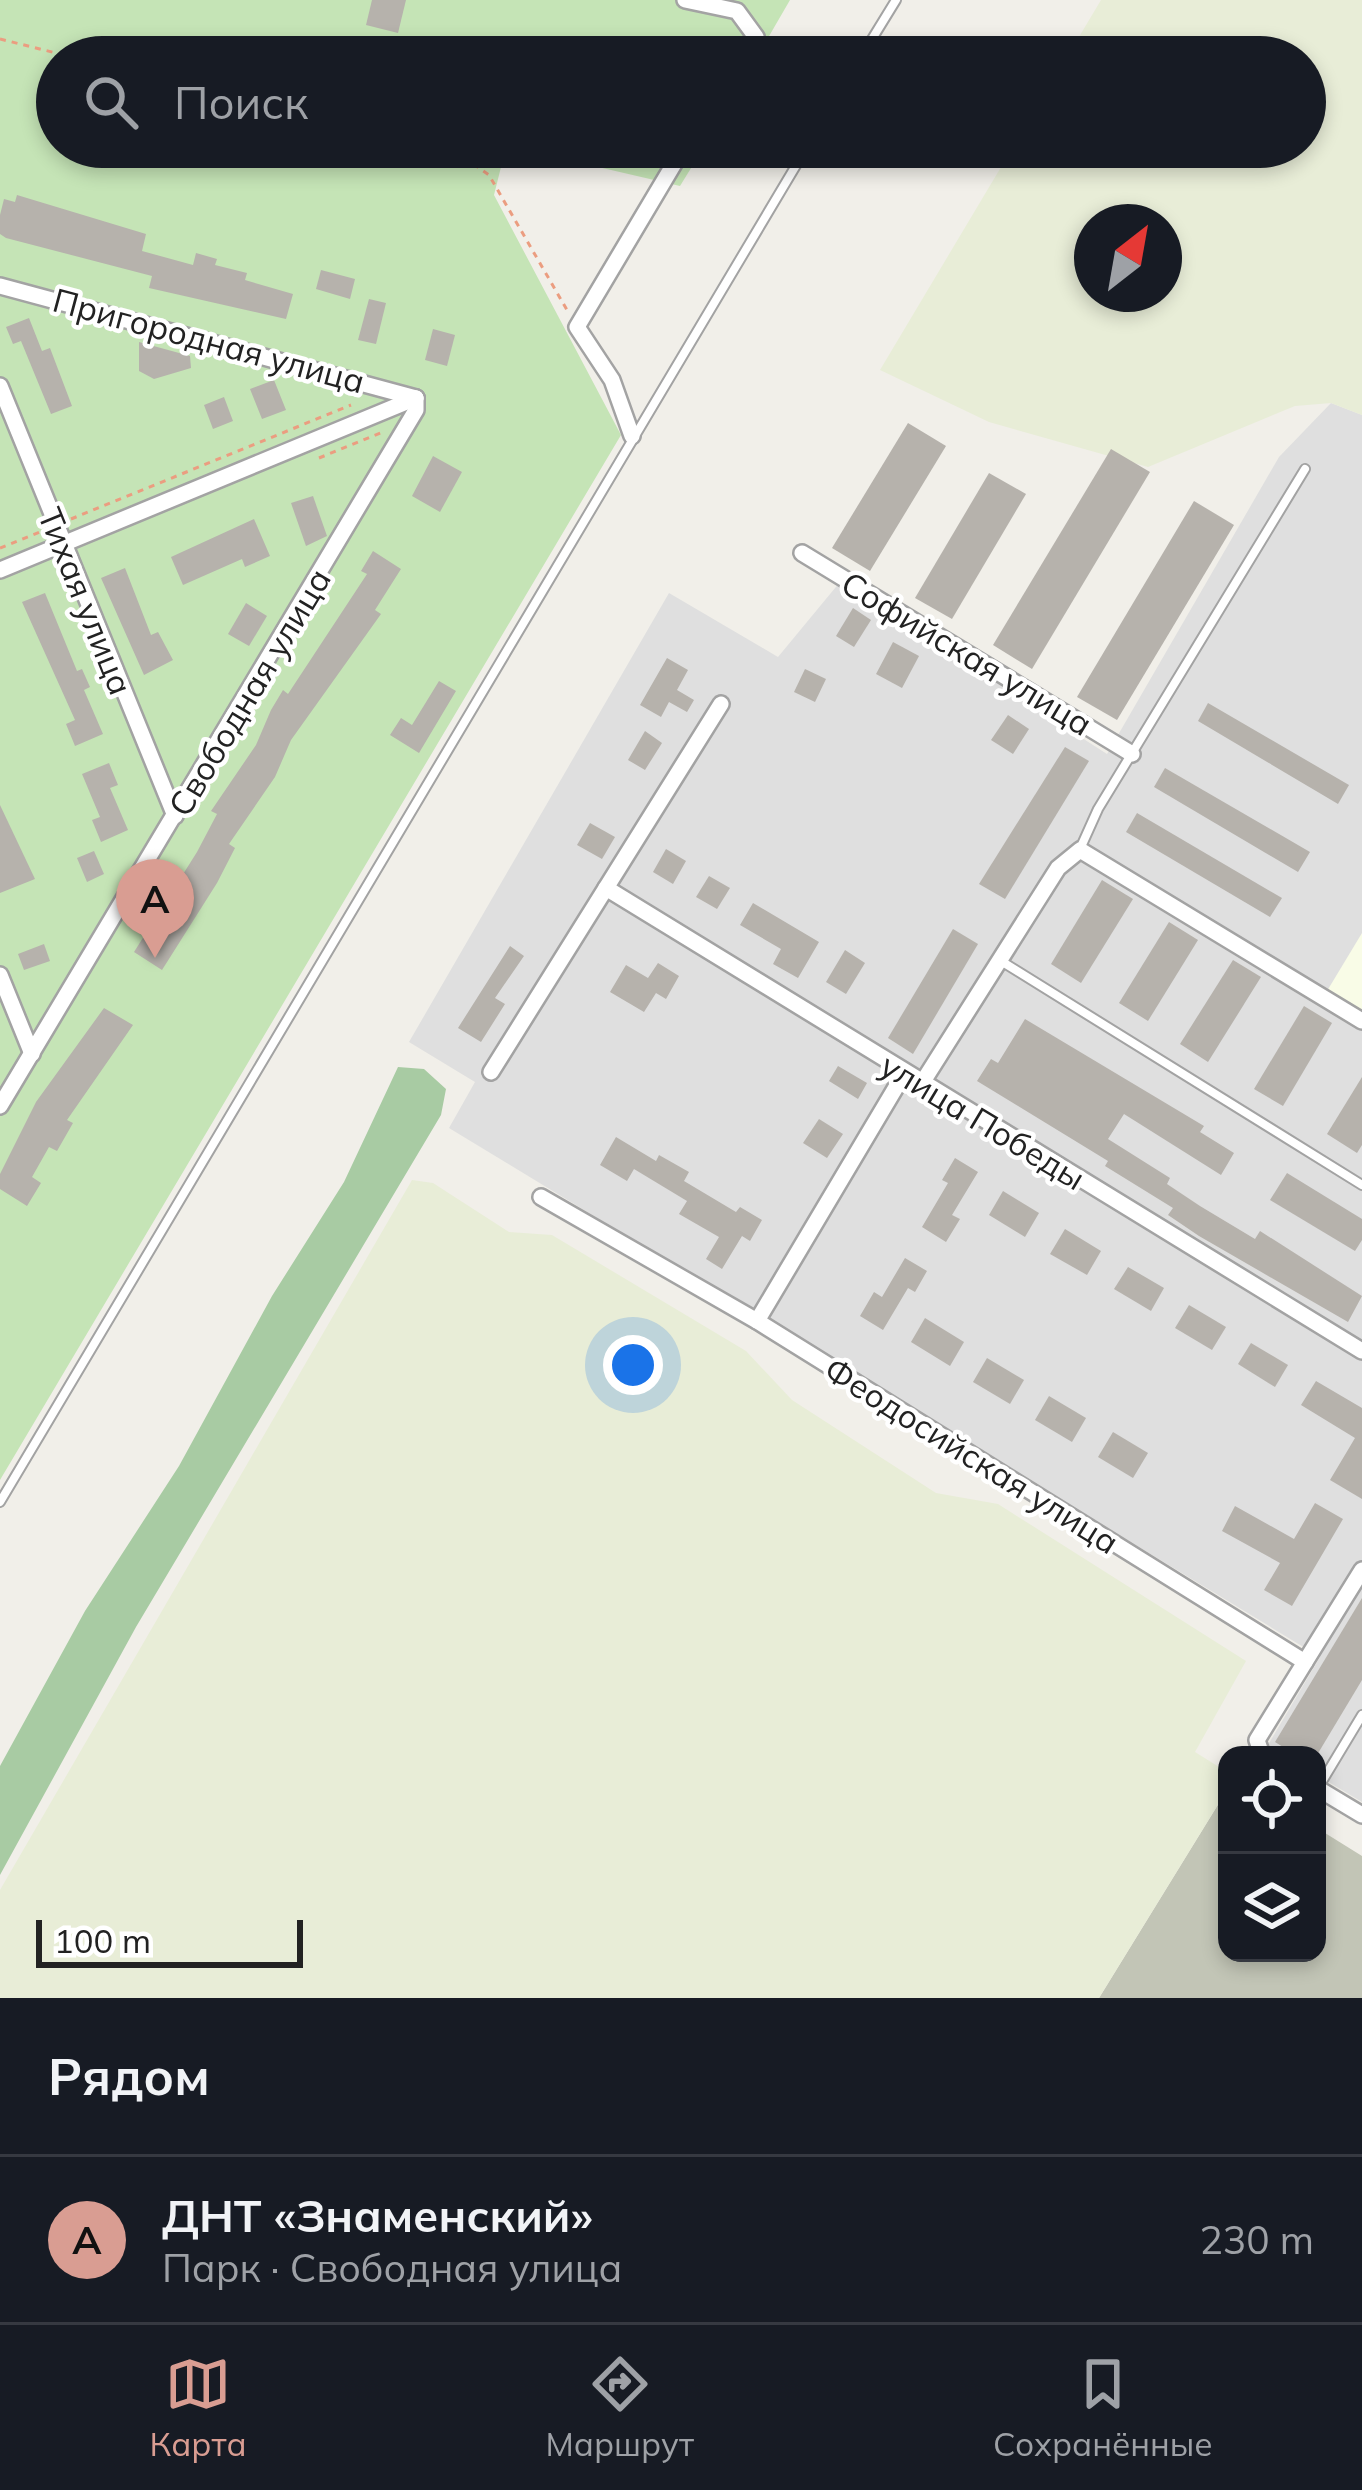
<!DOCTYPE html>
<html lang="ru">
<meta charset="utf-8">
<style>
body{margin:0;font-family:Mulish,sans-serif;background:#242831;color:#f1f3f6}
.controls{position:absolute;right:36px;bottom:36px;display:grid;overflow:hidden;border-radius:24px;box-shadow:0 6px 18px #0003}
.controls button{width:108px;height:108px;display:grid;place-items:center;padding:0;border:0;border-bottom:3px solid #363941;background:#171b24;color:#f1f3f6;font:60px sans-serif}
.compass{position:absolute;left:1074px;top:204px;width:108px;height:108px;border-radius:50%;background:#171b24;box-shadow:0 6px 18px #0003;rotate:31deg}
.scale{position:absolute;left:36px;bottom:30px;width:267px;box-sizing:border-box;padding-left:12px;border:6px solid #222;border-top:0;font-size:33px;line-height:42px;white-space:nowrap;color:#222;-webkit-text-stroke:9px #fff;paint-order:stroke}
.you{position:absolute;left:633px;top:1365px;width:42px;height:42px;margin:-30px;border:9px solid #fff;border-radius:50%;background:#1a73e8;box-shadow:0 0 0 18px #1a73e833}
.badge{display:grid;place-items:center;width:78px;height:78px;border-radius:50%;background:#d99d92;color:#111;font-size:39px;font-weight:700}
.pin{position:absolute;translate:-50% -99px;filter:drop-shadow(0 3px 6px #0008)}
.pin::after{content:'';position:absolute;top:63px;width:42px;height:36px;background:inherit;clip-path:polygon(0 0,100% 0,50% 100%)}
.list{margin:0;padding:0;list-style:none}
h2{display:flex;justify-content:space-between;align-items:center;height:156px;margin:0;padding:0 48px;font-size:51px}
h2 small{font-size:39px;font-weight:400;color:#9ea1a6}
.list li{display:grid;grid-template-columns:78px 1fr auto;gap:36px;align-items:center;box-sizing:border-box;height:168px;padding:0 48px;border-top:3px solid #363941}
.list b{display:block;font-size:45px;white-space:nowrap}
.list p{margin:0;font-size:39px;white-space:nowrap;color:#9ea1a6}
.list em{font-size:39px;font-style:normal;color:#9ea1a6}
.icon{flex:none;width:66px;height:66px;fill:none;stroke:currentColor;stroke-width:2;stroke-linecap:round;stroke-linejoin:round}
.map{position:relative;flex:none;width:1362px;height:1998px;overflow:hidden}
.search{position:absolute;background:#171b24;box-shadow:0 6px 18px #0003;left:36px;right:36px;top:36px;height:132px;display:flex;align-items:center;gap:30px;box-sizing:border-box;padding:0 42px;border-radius:66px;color:#9ea1a6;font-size:45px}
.sheet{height:324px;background:#171b24}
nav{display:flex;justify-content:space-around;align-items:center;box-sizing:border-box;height:168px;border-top:3px solid #363941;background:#171b24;font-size:33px;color:#9ea1a6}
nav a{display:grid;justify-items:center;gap:6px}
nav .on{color:#d99d92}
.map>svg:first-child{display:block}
.residential{fill:#dfdfdf}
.education{fill:#f9fce7}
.construction{fill:#c2c5b6}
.farmland{fill:#e8edd7;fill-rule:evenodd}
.grass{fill:#c5e4b6}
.forest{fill:#a8cba3}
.building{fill:#b6b2ac}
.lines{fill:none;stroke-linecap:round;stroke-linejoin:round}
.service-casing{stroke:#a3a3a3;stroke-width:12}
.minor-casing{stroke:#a3a3a3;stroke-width:20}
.path{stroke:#eb9d80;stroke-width:3;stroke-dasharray:6 6;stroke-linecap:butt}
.service{stroke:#fff;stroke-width:8}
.minor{stroke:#fff;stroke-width:15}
.labels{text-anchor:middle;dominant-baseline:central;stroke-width:9;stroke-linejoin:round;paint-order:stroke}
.street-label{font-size:33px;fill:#222;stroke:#fff}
</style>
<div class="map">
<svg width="1362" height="1998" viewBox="0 0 1362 1998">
<rect width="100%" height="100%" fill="#f1efe9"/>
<polygon class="residential" points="1331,403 1362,415 1362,1802 1317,1775 1317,1755 1284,1755 1268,1745 1320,1657 449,1128 475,1082 409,1042 669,593 778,657 840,582 1107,754 1279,457"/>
<polygon class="education" points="1362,933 1362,1013 1327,991"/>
<polygon class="construction" points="1227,1790 1227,1953 1317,1953 1317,1828 1362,1856 1362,1998 1099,1998"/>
<g class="farmland">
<path d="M1101,0H1362V415L1331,403L1295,406L1148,467L989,422L880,370L1013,147H1305V57H1067ZM1092,222H1164V294H1092Z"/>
<polygon points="412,1180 433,1183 509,1232 552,1235 746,1351 792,1400 936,1493 998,1504 1246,1661 1195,1752 1227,1772 1227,1790 1099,1998 0,1998 0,1890"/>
</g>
<g class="grass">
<polygon points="0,0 790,0 757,57 57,57 57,147 506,147 494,195 621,435 0,1480"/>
<polygon points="512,147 704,147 680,186"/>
</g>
<polygon class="forest" points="398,1067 424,1069 446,1089 441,1115 136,1627 0,1875 0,1766 85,1611 179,1466 272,1296 344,1182"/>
<g class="building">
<polygon points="372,0 406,0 398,33 366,25"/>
<polygon points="17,195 146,234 142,251 193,265 196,253 217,259 215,265 247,273 245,280 293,294 286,319 149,288 152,276 6,238 0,234 0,215 4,199 15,202"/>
<polygon points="321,270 355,279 350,299 316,289"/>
<polygon points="369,299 386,303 376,344 358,340"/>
<polygon points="29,318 42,351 50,348 72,406 51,414 21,341 13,344 6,327"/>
<polygon points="433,329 455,335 447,366 425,360"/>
<polygon points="139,342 190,356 191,368 154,379 139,371"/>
<polygon points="274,380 286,410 262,419 250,389"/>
<polygon points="224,397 233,421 213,429 204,405"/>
<polygon points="908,423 946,446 870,571 832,548"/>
<polygon points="1111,449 1150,472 1032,669 993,645"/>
<polygon points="433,456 462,472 440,512 412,496"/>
<polygon points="989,473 1026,494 952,619 915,598"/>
<polygon points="313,496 327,536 306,546 291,503"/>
<polygon points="1194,501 1234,525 1117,720 1077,697"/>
<polygon points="254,519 270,556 245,567 242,559 183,585 171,557"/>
<polygon points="373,551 401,569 375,610 381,614 291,740 275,777 229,844 235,848 217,883 162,970 134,952 197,852 217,814 211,811 256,745 271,710 283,690 288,694 367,574 361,571"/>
<polygon points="125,568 151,635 158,632 173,660 144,675 101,578"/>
<polygon points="45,593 77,671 82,669 90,687 84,690 103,734 75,746 66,724 75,720 22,602"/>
<polygon points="246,603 267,616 249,646 228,634"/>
<polygon points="853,608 871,620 854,647 836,636"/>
<polygon points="893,642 919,656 902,688 876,674"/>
<polygon points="667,658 688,670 677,690 694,700 687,712 669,702 661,717 640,705"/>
<polygon points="805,669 826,679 815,702 794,692"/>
<polygon points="439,681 456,691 419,753 390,735 401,718 412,725"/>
<polygon points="1208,703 1349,785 1338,804 1198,721"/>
<polygon points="1008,715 1029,729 1013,754 991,740"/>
<polygon points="645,731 662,743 645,770 628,760"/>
<polygon points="1065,747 1089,761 1005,899 979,884"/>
<polygon points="109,763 118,785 110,788 128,830 101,842 92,820 100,817 82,774"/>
<polygon points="1165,768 1310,852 1298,872 1154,787"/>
<polygon points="0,805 35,879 0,893"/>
<polygon points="1137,813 1282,898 1270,917 1126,832"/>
<polygon points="590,823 615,837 602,859 577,845"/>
<polygon points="666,849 686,861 673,884 653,872"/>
<polygon points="94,851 104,874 87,882 77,858"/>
<polygon points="709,876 730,888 717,909 696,897"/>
<polygon points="1102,880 1133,899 1081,983 1051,964"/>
<polygon points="753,903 819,942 798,978 773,964 781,949 740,925"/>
<polygon points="1169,922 1198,940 1148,1021 1119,1003"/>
<polygon points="953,929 978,944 913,1054 888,1038"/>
<polygon points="44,944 50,961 24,970 18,954"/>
<polygon points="510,946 524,956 495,998 505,1004 481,1042 458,1028"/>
<polygon points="845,950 865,963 846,994 826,982"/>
<polygon points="1233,960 1261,977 1208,1062 1180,1044"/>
<polygon points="658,963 679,976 666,999 656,993 644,1012 610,992 626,965 648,978"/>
<polygon points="1304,1006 1332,1023 1283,1106 1254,1089"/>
<polygon points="104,1008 133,1025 67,1120 73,1123 57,1151 49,1147 32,1177 41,1183 27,1206 0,1189 0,1174 36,1102"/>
<polygon points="1025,1019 1204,1126 1200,1132 1234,1153 1221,1175 1124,1114 1108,1139 1170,1178 1167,1184 1200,1206 1255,1239 1260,1231 1362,1296 1348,1322 1199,1236 1168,1215 1173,1208 1105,1166 1108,1161 977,1081 991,1059 998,1063"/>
<polygon points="838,1066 867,1083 858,1099 829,1081"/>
<polygon points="1362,1077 1362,1145 1357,1153 1327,1134"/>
<polygon points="819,1119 843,1134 827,1158 803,1143"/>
<polygon points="616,1137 656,1161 659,1155 689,1172 684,1181 736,1212 740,1207 762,1220 750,1241 742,1236 722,1269 706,1259 719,1237 679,1214 687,1201 634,1169 627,1181 600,1165"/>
<polygon points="955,1158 978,1172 952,1215 960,1219 946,1242 922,1227 948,1183 942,1180"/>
<polygon points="1287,1173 1362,1219 1362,1240 1355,1251 1270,1200"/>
<polygon points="1003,1191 1039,1213 1025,1237 989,1215"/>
<polygon points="1065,1229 1101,1251 1087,1275 1050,1254"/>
<polygon points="905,1258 927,1271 915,1292 908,1288 883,1330 860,1316 874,1292 882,1297"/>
<polygon points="1128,1267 1164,1288 1151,1311 1114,1289"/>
<polygon points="1189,1305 1226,1327 1212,1350 1175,1328"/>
<polygon points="925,1318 964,1342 950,1366 911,1342"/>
<polygon points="1251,1343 1288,1365 1275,1387 1238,1364"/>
<polygon points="987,1358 1024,1380 1010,1404 973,1382"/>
<polygon points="1316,1381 1362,1408 1362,1499 1330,1480 1355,1438 1301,1405"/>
<polygon points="1049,1396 1086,1418 1072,1442 1035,1420"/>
<polygon points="1113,1432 1148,1453 1133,1478 1098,1457"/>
<polygon points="1315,1503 1343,1519 1292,1606 1264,1590 1280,1563 1222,1531 1235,1506 1294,1539"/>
<polygon points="1362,1598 1362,1680 1317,1755 1296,1755 1275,1742"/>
</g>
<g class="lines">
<g class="service-casing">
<g id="service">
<polyline points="861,57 896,0"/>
<polyline points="1080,849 1098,809 1305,469"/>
<polyline points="1001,961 1362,1185"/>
<polyline points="0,1502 807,147"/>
<polyline points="1318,1788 1362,1715"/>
</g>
</g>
<g class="minor-casing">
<g id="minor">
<polyline points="685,0 737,11 756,37 746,57"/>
<polyline points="0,286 416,398"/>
<polyline points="0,386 175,816"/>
<polyline points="632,436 612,380 577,327 684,147"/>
<polyline points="802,553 1132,754"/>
<polyline points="0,570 416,398"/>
<polyline points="606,888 1362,1351"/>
<polyline points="0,975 32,1054"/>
<polyline points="491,1072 721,704"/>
<polyline points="922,1083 1058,868 1080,850 1362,1021"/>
<polyline points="0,1106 416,410 416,398"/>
<polyline points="541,1197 757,1321 1305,1662 1257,1740 1262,1755"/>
<polyline points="757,1321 905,1072"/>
<polyline points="1305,1662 1362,1570"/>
<polyline points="1317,1788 1362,1815"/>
</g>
</g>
<g class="path">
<polyline points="0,39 72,57"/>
<polyline points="429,147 466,159 489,175 567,310"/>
<polyline points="319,458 383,432"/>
<polyline points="71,519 351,405"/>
<polyline points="0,548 40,532"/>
</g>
<use href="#service" class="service"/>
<use href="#minor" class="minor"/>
</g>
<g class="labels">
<g class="street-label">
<text transform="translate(209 340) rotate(15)">Пригородная улица</text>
<text transform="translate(86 601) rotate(68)">Тихая улица</text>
<text transform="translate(967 653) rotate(31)">Софийская улица</text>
<text transform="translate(249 692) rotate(-59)">Свободная улица</text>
<text transform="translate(983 1121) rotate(31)">улица Победы</text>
<text transform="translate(972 1455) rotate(32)">Феодосийская улица</text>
</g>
</g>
</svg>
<div class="controls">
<button><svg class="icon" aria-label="locate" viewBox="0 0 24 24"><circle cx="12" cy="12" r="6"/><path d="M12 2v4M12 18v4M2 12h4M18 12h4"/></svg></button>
<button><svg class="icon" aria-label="layers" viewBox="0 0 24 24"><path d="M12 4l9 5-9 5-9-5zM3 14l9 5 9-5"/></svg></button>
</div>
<svg class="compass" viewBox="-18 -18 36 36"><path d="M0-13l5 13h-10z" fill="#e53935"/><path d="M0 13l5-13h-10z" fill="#9ea1a6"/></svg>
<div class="scale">100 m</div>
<div class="you"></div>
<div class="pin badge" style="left:155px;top:958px">A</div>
<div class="search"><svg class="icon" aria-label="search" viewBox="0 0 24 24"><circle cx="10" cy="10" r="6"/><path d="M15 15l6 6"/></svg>Поиск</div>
</div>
<section class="sheet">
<h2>Рядом<small></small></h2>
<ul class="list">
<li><span class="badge">A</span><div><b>ДНТ «Знаменский»</b><p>Парк · Свободная улица</p></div><em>230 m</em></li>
</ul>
</section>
<nav>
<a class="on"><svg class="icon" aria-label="map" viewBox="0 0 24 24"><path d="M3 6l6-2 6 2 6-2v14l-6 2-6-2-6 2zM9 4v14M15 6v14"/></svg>Карта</a>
<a><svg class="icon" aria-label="directions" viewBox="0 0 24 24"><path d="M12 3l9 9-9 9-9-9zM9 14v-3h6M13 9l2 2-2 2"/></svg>Маршрут</a>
<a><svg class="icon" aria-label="saved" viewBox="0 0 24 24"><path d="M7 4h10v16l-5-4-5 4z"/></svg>Сохранённые</a>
</nav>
